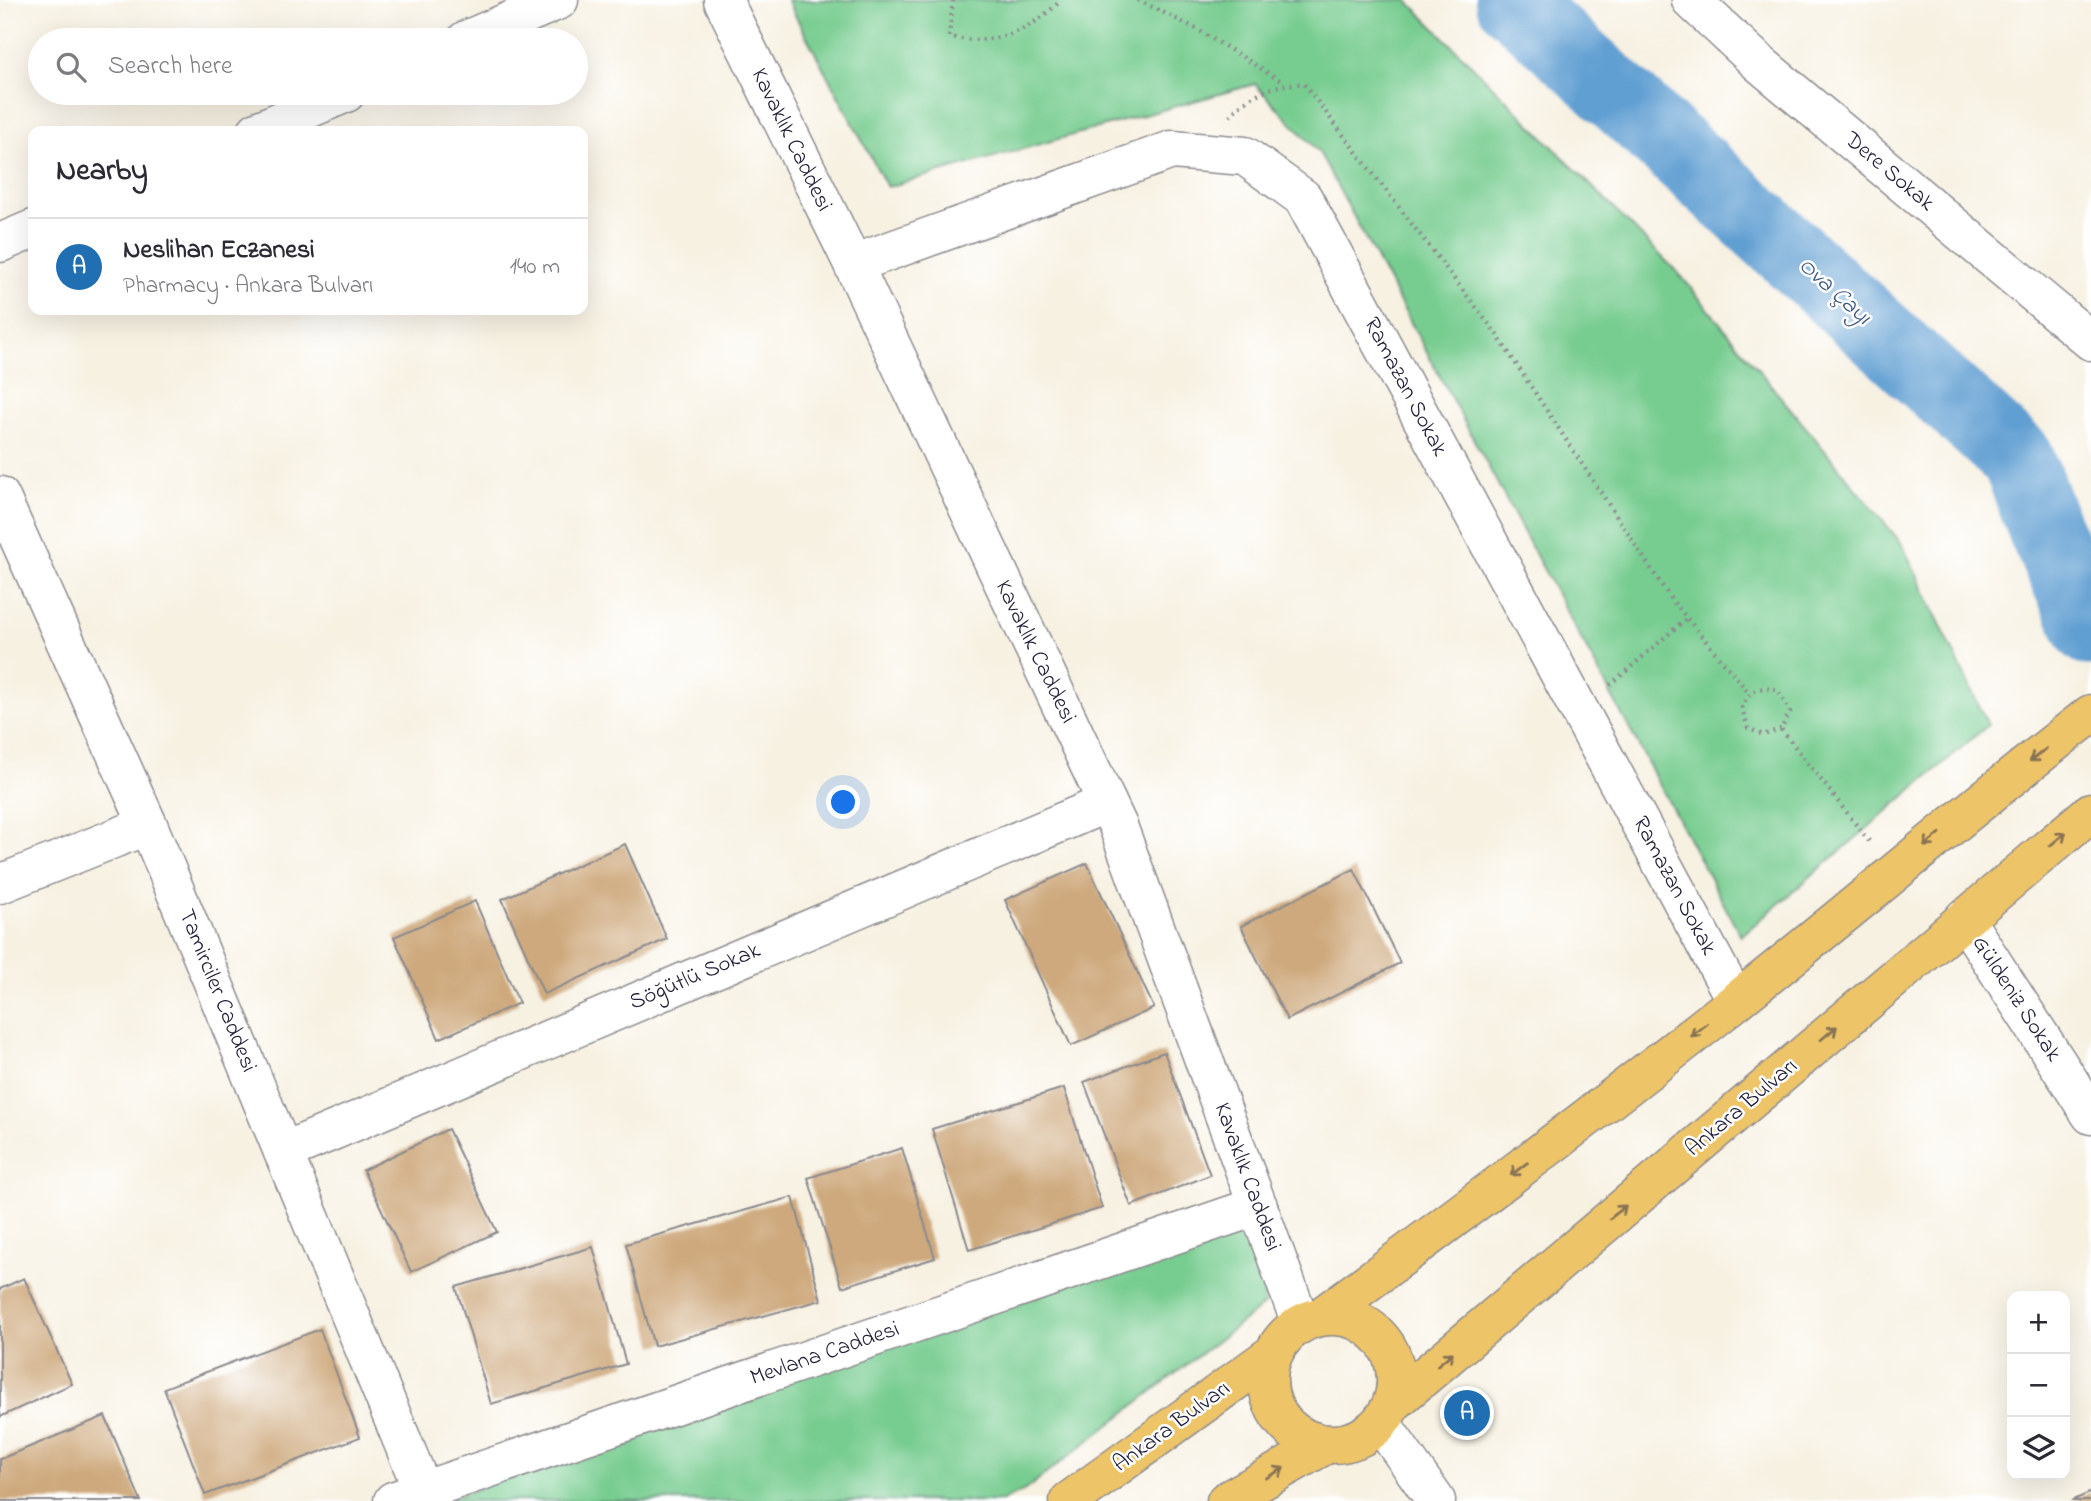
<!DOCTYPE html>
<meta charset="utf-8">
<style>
body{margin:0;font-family:"Indie Flower",sans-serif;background:#f7f7f7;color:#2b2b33}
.controls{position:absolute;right:21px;bottom:21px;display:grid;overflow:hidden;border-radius:14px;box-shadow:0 7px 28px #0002}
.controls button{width:63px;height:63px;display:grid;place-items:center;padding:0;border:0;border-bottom:2px solid #e1e1e2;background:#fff;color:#2b2b33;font:35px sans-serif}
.you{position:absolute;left:844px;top:803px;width:24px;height:24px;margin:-18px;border:5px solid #fff;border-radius:50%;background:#1a73e8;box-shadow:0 0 0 10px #1a73e833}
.badge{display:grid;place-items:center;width:46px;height:46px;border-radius:50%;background:#1f6fb2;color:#fff;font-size:23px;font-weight:700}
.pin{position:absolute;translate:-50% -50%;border:4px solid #fff;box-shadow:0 2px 7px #0006}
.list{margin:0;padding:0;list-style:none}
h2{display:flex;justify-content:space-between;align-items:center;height:91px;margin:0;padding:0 28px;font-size:30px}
h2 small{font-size:23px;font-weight:400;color:#7c7c81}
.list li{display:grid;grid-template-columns:46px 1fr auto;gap:21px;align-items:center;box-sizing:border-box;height:98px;padding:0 28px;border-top:2px solid #e1e1e2}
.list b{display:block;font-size:26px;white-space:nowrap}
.list p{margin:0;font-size:23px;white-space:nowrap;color:#7c7c81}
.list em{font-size:23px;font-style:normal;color:#7c7c81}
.icon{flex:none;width:38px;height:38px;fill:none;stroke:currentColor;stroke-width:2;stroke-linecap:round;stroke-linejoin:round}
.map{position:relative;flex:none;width:2091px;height:1501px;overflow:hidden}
.search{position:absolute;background:#fff;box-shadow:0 7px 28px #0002;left:28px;top:28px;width:560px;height:77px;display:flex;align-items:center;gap:18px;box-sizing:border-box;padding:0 24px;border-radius:38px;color:#7c7c81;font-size:26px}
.panel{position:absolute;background:#fff;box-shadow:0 7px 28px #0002;left:28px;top:126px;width:560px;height:189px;border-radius:14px}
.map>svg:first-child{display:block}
.green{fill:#77cc90;stroke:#4c7766;stroke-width:2}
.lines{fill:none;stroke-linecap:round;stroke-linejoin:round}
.river{stroke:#619fd2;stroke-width:74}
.building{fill:#cea97d}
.minor-casing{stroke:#8c8a8e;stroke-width:41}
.major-casing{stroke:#8c8a8e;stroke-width:41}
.path{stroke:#8c8a8e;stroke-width:4.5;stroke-dasharray:2 5;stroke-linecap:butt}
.minor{stroke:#fff;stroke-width:38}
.major{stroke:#eec469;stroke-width:38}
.oneway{stroke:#887352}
.labels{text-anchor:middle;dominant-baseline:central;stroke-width:5;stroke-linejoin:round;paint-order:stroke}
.street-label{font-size:23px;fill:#22223b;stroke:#fff}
.water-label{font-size:24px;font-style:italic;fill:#3e5a7f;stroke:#fff}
</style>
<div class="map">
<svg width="2091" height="1501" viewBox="0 0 2091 1501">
<rect width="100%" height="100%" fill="#fff"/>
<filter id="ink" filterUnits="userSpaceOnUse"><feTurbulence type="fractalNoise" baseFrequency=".0143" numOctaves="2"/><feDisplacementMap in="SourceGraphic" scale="14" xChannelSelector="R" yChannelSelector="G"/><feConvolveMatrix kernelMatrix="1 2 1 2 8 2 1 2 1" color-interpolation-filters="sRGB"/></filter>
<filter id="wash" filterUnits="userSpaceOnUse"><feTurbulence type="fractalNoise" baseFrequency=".00686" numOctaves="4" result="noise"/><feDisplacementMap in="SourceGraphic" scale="28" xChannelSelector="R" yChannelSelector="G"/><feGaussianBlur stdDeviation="1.57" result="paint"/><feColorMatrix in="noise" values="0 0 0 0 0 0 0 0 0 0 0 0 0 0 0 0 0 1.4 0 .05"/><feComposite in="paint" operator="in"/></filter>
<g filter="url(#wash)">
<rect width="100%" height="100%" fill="#f7f1e2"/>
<g class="green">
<polygon points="787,0 1407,0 1681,276 1902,544 1988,725 1741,936 1319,152 1255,84 887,187"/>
<polygon points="1258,1206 1265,1304 1025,1490 1002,1501 444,1501"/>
</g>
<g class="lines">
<polyline class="river" points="1512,0 2018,459 2046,533 2091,629"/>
</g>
<g id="blocks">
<g class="building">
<polygon points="625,844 667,939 544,994 502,899"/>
<polygon points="1087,863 1154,1008 1071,1046 1005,900"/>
<polygon points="1354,869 1400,963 1287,1020 1241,926"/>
<polygon points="475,901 519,1003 439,1039 394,937"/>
<polygon points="1164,1052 1210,1175 1131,1206 1084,1082"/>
<polygon points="1064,1088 1102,1208 969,1250 932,1129"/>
<polygon points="448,1129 497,1232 411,1272 363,1170"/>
<polygon points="902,1148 935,1258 842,1287 808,1178"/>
<polygon points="793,1197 821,1300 654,1346 626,1244"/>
<polygon points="593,1247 626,1364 491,1404 456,1287"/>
<polygon points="24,1278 72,1384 0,1417 0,1289"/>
<polygon points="320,1329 360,1437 205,1495 164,1388"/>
<polygon points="105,1416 141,1501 0,1501 0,1459"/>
<polygon points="2091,1492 2091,1501 2072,1501"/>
</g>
</g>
</g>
<g filter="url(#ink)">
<use href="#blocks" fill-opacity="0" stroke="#8c8a8e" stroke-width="2"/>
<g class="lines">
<g class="minor-casing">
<g id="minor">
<polyline points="723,0 853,264 1118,826 1301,1324"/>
<polyline points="1691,0 1759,63 2091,341"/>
<polyline points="466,40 559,0"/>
<polyline points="257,131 346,93"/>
<polyline points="0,243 33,229"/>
<polyline points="853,264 1172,150 1245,156 1303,198 1736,1001"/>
<polyline points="0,496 148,825 423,1491"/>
<polyline points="0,884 148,825"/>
<polyline points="1964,918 2091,1115"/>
<polyline points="283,1152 1107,803"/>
<polyline points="1381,1423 1436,1501"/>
<polyline points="393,1501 1258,1206"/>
</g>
</g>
<g class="major-casing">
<g id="major">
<path d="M1322,1316C1461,1214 1599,1110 1734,1003C1854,908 1970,808 2091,714"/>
<circle cx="1332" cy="1380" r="64"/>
<polyline points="1393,1403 2091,812"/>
<polyline points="1069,1501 1274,1353"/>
<polyline points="1226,1501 1325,1445"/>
</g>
</g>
<g class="path">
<path d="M953,0L949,37C993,46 1029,33 1061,0"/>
<polyline points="1138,0 1195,28 1283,82"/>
<path d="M1230,116C1247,95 1277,82 1304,84L1495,332L1671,599L1749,693"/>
<polyline points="1610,685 1687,618"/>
<path d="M1781,729L1763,735L1748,728L1742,708C1750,689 1758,686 1778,690L1790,712L1781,729L1869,841"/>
</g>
<use href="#minor" class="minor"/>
<use href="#major" class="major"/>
</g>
<defs><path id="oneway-shaft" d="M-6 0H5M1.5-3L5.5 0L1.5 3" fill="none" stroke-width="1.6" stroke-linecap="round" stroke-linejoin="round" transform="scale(1.75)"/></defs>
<g class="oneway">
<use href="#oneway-shaft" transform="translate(2038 755) rotate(142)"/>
<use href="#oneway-shaft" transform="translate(2058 839) rotate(-40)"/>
<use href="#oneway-shaft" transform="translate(1932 840) rotate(140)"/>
<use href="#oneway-shaft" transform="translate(1699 1030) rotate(142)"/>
<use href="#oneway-shaft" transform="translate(1829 1033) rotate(-40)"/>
<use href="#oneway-shaft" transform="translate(1519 1169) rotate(143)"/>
<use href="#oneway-shaft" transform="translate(1618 1212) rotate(-40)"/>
<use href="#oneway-shaft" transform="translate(1445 1359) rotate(-40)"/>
<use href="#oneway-shaft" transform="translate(1275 1473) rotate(-30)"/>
</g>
</g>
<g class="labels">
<g class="street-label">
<text transform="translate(791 140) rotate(64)">Kavaklık Caddesi</text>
<text transform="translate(1889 172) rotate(40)">Dere Sokak</text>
<text transform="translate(1405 387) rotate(62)">Ramazan Sokak</text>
<text transform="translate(1035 652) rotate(64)">Kavaklık Caddesi</text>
<text transform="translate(1674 886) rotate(62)">Ramazan Sokak</text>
<text transform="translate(695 977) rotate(-23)">Söğütlü Sokak</text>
<text transform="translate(217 991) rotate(68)">Tamirciler Caddesi</text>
<text transform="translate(2016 999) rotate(57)">Güldeniz Sokak</text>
<text transform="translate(1742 1108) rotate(-40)">Ankara Bulvarı</text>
<text transform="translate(1247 1177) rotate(70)">Kavaklık Caddesi</text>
<text transform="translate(825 1354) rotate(-19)">Mevlana Caddesi</text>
<text transform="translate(1172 1427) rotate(-36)">Ankara Bulvarı</text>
</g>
<g class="water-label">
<text transform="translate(1834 292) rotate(42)">Ova Çayı</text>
</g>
</g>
</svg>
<div class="controls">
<button>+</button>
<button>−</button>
<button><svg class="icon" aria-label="layers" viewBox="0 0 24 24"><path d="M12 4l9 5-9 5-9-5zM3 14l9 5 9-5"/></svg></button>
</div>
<div class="you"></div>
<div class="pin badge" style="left:1467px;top:1413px">A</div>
<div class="search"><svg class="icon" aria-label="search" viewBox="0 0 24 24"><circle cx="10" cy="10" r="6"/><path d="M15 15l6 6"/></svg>Search here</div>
<section class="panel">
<h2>Nearby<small></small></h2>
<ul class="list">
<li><span class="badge">A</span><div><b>Neslihan Eczanesi</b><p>Pharmacy · Ankara Bulvarı</p></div><em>140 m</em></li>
</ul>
</section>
</div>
